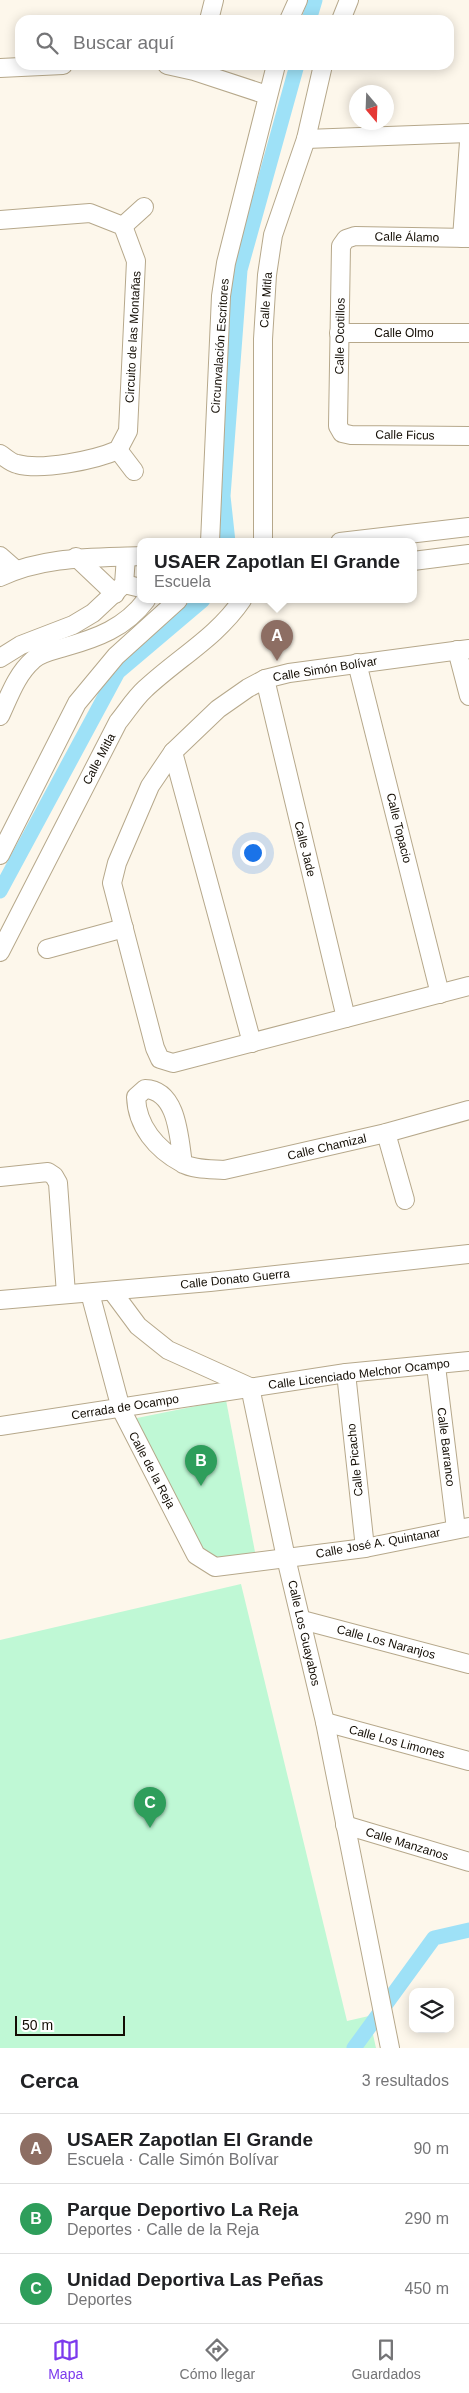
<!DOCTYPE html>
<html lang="es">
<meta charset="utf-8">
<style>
body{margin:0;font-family:Arial,sans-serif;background:#f2f2f2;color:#202124}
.controls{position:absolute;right:15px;bottom:15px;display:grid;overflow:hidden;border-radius:10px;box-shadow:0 2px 12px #0003}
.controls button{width:45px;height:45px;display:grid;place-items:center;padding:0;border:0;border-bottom:1px solid #e0e0e0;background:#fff;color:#202124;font:25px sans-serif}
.compass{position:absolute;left:349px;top:85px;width:45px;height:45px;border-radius:50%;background:#fff;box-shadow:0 2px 12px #0003;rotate:161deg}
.scale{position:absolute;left:15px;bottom:12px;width:110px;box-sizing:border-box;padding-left:5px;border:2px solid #130d04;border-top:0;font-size:14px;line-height:18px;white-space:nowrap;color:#130d04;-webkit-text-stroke:4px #fff;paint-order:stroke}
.you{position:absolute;left:252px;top:852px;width:18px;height:18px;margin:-12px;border:4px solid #fff;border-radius:50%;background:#1a73e8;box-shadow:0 0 0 8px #1a73e833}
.badge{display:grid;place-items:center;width:32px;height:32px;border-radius:50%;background:#7c3aed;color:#fff;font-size:16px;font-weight:700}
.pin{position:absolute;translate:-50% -41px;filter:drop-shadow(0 1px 2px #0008)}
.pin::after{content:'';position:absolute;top:26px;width:18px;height:15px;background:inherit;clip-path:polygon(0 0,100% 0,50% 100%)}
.popup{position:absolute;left:137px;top:538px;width:280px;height:65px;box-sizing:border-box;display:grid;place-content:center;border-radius:10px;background:#fff;filter:drop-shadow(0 1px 4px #0005);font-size:16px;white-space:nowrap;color:#757577}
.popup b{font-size:19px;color:#202124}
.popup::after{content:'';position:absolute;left:50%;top:100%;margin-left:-10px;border:10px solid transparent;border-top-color:#fff}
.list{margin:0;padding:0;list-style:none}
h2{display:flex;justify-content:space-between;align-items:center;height:65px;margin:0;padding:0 20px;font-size:21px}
h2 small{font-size:16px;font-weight:400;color:#757577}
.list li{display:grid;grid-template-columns:32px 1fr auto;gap:15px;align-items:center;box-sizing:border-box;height:70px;padding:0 20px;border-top:1px solid #e0e0e0}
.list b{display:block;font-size:19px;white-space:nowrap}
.list p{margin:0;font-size:16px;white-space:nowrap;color:#757577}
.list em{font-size:16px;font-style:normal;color:#757577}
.icon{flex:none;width:28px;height:28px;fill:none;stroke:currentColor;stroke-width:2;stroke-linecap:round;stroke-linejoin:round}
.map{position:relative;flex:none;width:469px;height:2048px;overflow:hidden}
.search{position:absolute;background:#fff;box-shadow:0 2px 12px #0003;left:15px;right:15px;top:15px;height:55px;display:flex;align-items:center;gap:12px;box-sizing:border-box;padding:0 18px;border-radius:15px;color:#757577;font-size:19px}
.sheet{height:275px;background:#fff}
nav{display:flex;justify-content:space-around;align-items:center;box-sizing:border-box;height:70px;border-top:1px solid #e0e0e0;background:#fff;font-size:14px;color:#757577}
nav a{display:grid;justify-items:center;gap:2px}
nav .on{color:#7c3aed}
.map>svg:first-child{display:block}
.green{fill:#bff8d5}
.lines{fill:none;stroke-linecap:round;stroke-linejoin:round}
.canal{stroke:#9ee1f7;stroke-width:15}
.minor-casing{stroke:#b6a88b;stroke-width:20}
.minor{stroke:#fff;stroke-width:18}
.labels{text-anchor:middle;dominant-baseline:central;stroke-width:4.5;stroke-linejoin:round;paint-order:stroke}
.street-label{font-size:12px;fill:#130d04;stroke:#fff}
</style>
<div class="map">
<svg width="469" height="2048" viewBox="0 0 469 2048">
<rect width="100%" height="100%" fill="#fdf7eb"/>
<g class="green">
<polygon points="226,1400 255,1552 203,1562 122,1421"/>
<polygon points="241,1584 347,2021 369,2016 376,2048 0,2048 0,1640"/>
</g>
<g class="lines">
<g class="canal">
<polyline points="309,20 315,0"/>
<polyline points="228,542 223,496 240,270 297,65"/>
<polyline points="0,891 118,672 203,600"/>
<polyline points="354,2048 434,1938 469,1930"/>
</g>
<g class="minor-casing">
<g id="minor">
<polyline points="209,20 214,0"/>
<polyline points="289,20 298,0"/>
<polyline points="341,20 349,0"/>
<polyline points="167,65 194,71 267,95"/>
<polyline points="0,68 63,65"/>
<polyline points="306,139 469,133"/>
<path d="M0,220L90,213L123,226L136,261L128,431L118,450C95,460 42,471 17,464C11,463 5,457 0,454"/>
<polyline points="123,226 144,207"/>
<polyline points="462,238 469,142"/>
<polyline points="469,238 355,236 346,239 341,246 338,426 342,433 351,435 469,436"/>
<polyline points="339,333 469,333"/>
<polyline points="118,450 134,471"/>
<polyline points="210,542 221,296 226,263 276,65"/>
<polyline points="263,542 263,339 267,275 273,235 306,139 323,65"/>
<polyline points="340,542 469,527"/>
<polyline points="0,556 16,570"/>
<polyline points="76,557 115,594"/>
<polyline points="413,561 469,554"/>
<path d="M0,577C45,556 92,558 141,556"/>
<polyline points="124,584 141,588"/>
<polyline points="469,649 289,673 265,679 248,688 218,709 173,752 150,786 117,863 112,883 155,1048 160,1059 173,1063 469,986"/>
<polyline points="457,650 469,696"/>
<polyline points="0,658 21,645 73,625 93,613 124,584 126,557"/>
<polyline points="357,663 440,994"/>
<polyline points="265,679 346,1018"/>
<path d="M0,716C9,697 16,675 33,660C40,653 55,650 65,647C97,638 125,628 146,600"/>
<polyline points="173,752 252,1043"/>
<polyline points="0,855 77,703 116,656 178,600"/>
<polyline points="47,949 124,928"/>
<path d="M0,952L118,722C127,711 135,698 145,689C178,658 217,637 242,600"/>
<polyline points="386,1133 405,1200"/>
<path d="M183,1164C179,1139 178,1090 145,1089L136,1097C137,1126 156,1149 182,1163C194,1170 211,1169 224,1170L386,1133L469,1110"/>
<polyline points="0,1177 48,1172 54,1176 58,1183 66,1294"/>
<polyline points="112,1291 138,1326 168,1350 250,1387"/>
<polyline points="90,1293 121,1409 196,1555 215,1567 365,1548 469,1527"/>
<polyline points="0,1300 210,1282 469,1254"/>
<polyline points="436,1366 456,1529"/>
<polyline points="346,1373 365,1548"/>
<polyline points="250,1387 286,1558 325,1722 390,2048"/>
<polyline points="0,1426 346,1373 469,1361"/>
<polyline points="302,1620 469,1664"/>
<polyline points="325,1722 469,1761"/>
<polyline points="345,1825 469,1862"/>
</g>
</g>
<use href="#minor" class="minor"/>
</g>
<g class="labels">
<g class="street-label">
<text transform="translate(407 237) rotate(1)">Calle Álamo</text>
<text transform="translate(266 300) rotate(-86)">Calle Mitla</text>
<text x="404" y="333">Calle Olmo</text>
<text transform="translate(340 336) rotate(-89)">Calle Ocotillos</text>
<text transform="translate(133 337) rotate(-87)">Circuito de las Montañas</text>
<text transform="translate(220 346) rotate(-86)">Circunvalación Escritores</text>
<text transform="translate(405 435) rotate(1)">Calle Ficus</text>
<text transform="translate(325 669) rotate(-9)">Calle Simón Bolívar</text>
<text transform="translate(99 759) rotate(-62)">Calle Mitla</text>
<text transform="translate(399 828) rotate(76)">Calle Topacio</text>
<text transform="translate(305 849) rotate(76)">Calle Jade</text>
<text transform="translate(327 1147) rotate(-13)">Calle Chamizal</text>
<text transform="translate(235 1279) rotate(-6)">Calle Donato Guerra</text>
<text transform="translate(359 1374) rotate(-7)">Calle Licenciado Melchor Ocampo</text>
<text transform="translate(125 1407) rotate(-9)">Cerrada de Ocampo</text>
<text transform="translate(446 1447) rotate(83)">Calle Barranco</text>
<text transform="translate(355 1460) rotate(-96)">Calle Picacho</text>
<text transform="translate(152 1470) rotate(62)">Calle de la Reja</text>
<text transform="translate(378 1543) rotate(-10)">Calle José A. Quintanar</text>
<text transform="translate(304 1633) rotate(77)">Calle Los Guayabos</text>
<text transform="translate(386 1642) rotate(15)">Calle Los Naranjos</text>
<text transform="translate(397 1742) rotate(15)">Calle Los Limones</text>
<text transform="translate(407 1844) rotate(17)">Calle Manzanos</text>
</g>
</g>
</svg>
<div class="controls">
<button><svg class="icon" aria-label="layers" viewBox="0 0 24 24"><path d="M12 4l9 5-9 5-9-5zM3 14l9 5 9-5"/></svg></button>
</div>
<svg class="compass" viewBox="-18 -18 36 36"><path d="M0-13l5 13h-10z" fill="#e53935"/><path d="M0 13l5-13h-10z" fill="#757577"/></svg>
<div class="scale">50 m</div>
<div class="you"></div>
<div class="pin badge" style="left:277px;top:661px;background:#8d6e63">A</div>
<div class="popup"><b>USAER Zapotlan El Grande</b>Escuela</div>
<div class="pin badge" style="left:201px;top:1486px;background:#2e9e5b">B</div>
<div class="pin badge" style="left:150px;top:1828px;background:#2e9e5b">C</div>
<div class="search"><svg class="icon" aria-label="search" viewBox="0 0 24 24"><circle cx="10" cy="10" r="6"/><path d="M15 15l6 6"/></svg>Buscar aquí</div>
</div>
<section class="sheet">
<h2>Cerca<small>3 resultados</small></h2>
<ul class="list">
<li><span class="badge" style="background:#8d6e63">A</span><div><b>USAER Zapotlan El Grande</b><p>Escuela · Calle Simón Bolívar</p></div><em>90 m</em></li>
<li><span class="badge" style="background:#2e9e5b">B</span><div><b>Parque Deportivo La Reja</b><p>Deportes · Calle de la Reja</p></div><em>290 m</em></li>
<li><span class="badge" style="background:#2e9e5b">C</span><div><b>Unidad Deportiva Las Peñas</b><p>Deportes</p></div><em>450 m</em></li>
</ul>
</section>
<nav>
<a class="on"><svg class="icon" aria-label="map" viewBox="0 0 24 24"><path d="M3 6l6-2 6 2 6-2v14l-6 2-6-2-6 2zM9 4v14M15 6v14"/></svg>Mapa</a>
<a><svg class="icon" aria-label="directions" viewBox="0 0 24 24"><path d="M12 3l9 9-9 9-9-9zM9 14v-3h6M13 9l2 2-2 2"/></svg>Cómo llegar</a>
<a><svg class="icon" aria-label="saved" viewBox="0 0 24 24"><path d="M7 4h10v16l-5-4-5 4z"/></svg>Guardados</a>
</nav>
